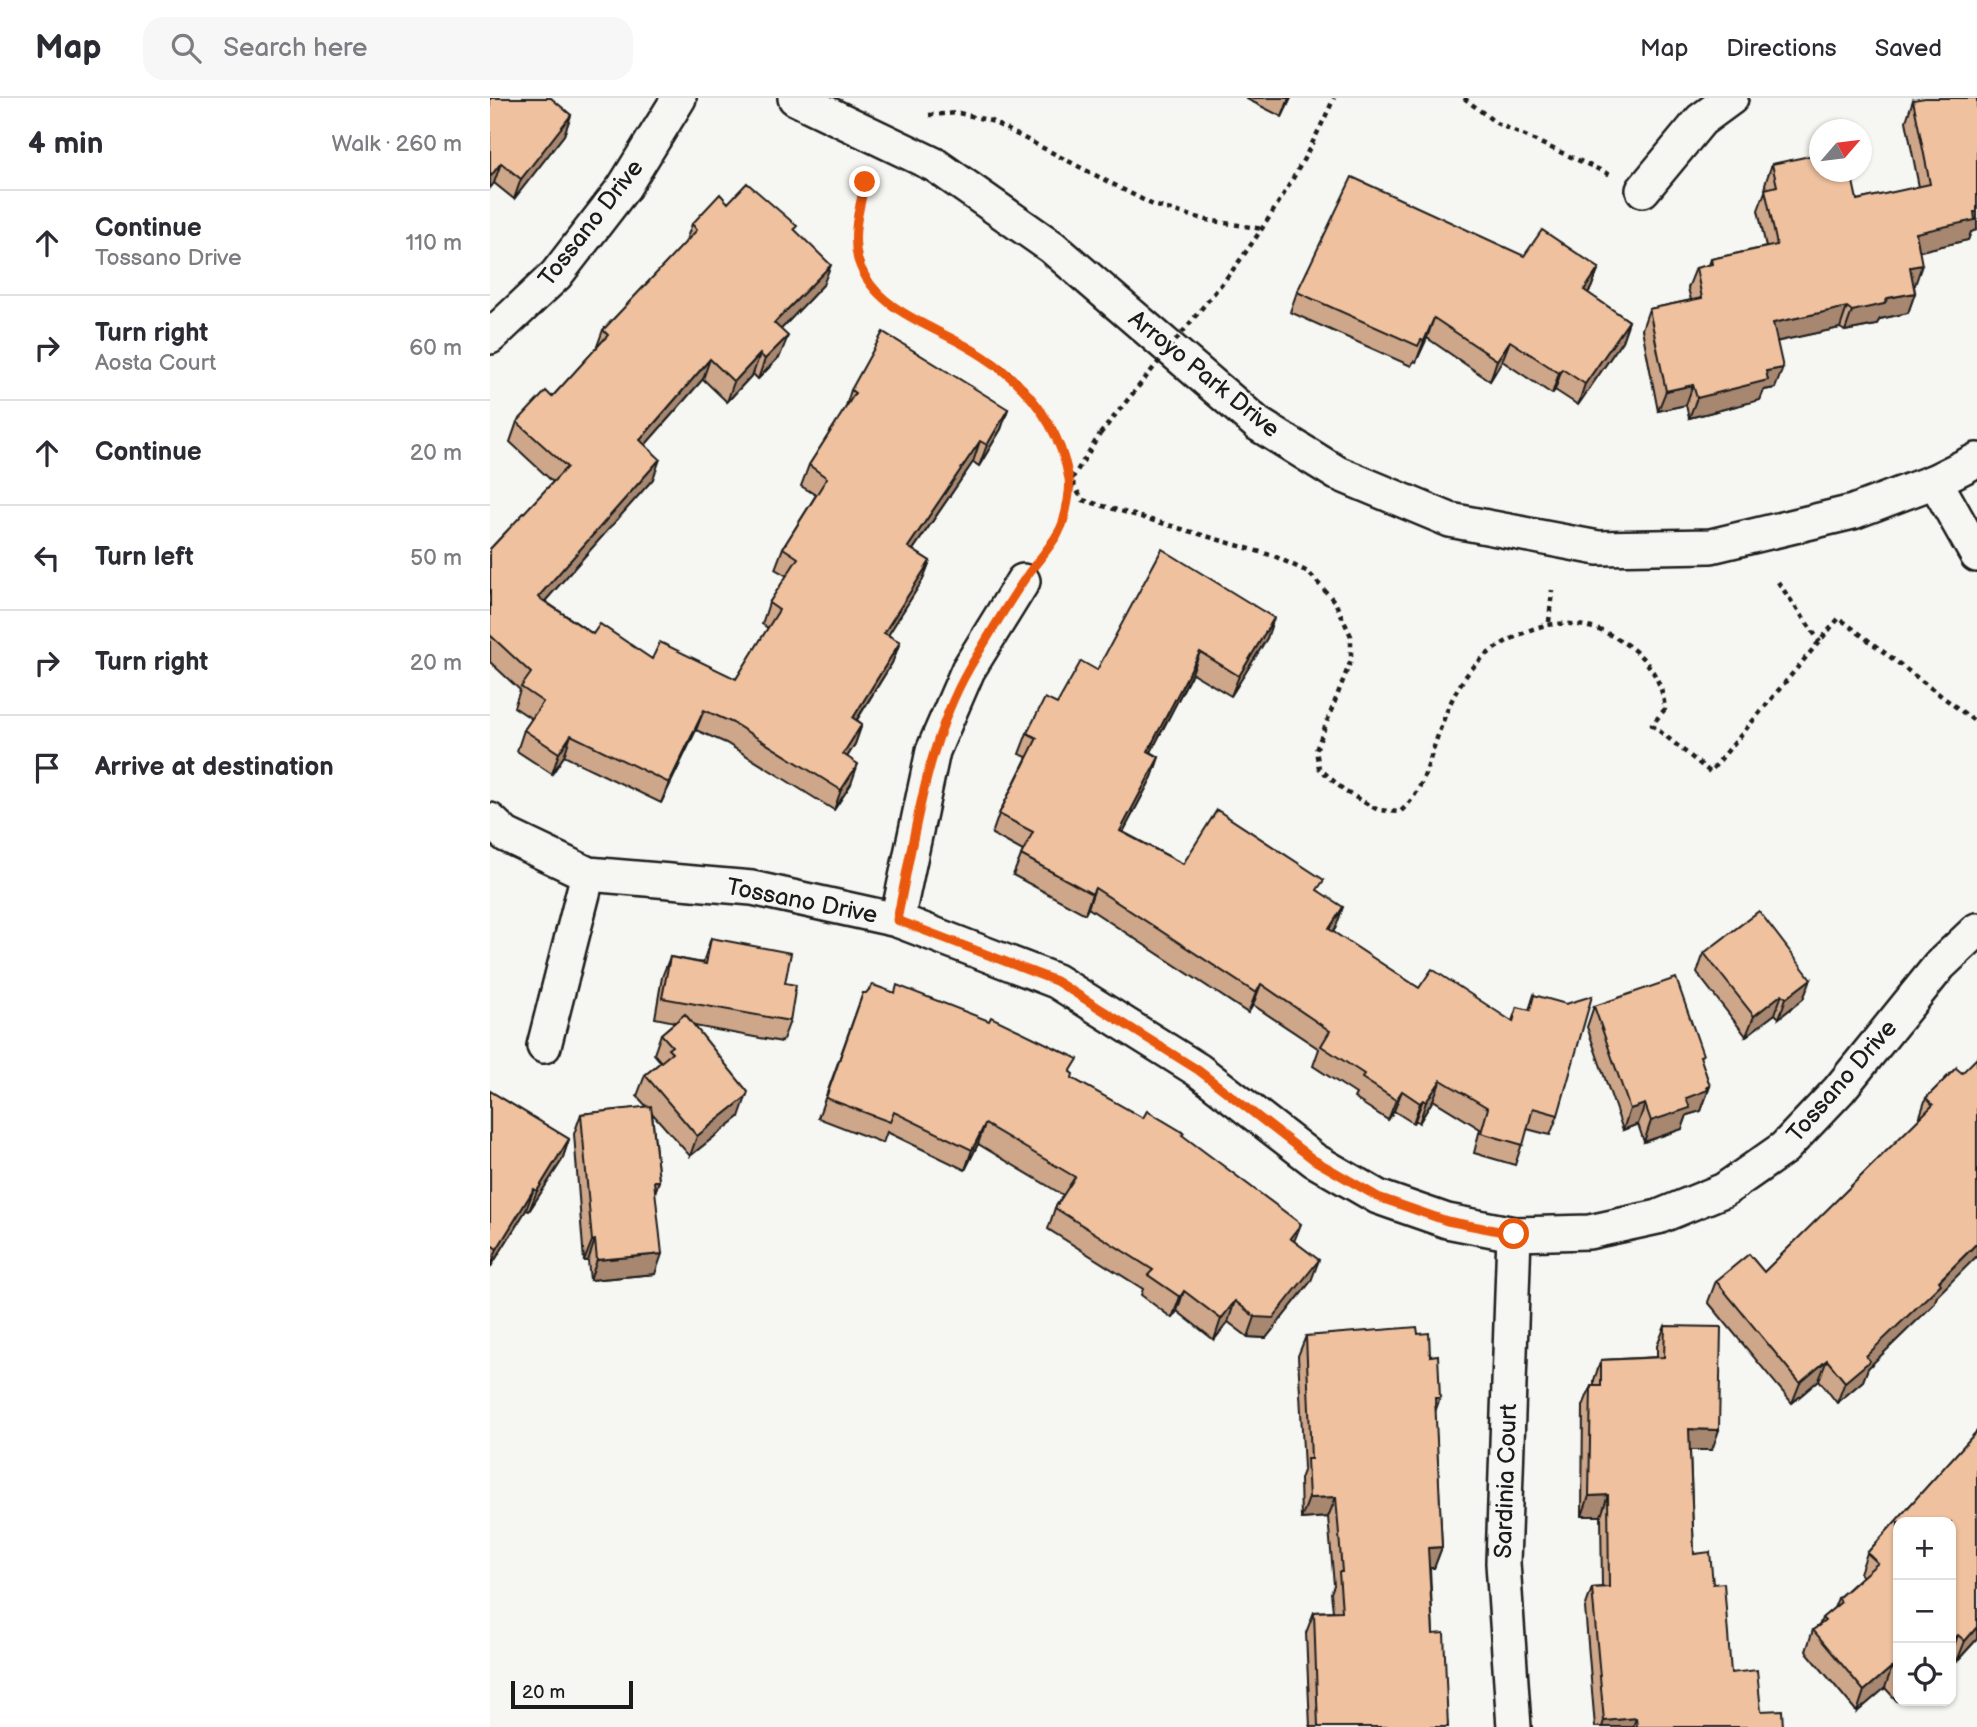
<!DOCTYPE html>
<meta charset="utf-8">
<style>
body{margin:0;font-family:"Balsamiq Sans",sans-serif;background:#f7f7f7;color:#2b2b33}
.controls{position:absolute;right:21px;bottom:21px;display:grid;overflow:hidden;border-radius:14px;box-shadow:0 2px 5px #0004}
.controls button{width:63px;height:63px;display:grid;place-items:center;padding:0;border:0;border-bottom:2px solid #e1e1e2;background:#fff;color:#2b2b33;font:35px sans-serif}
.compass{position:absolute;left:1319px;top:21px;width:63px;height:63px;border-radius:50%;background:#fff;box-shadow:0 2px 5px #0004;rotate:62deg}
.scale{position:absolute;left:21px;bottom:18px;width:122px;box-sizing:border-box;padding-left:7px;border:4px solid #1c1c1c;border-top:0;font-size:19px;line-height:24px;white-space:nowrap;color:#1c1c1c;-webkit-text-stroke:5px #f6f6f2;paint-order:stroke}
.stop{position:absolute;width:21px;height:21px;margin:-16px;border:5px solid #ea580c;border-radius:50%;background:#fff}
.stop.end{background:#ea580c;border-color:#fff;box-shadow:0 2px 7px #0008}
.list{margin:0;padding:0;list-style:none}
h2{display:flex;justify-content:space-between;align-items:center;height:91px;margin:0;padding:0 28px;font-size:30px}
h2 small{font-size:23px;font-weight:400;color:#7c7c81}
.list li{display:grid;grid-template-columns:46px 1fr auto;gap:21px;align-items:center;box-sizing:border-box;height:105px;padding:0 28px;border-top:2px solid #e1e1e2}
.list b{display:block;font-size:26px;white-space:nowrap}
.list p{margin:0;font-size:23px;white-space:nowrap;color:#7c7c81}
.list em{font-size:23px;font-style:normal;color:#7c7c81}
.icon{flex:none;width:38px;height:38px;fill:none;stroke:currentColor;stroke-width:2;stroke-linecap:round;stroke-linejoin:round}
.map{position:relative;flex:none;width:1487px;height:1629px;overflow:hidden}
header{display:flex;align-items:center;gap:42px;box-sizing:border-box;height:98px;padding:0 35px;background:#fff;border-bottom:2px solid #e1e1e2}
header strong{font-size:33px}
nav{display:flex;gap:38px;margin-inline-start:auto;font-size:24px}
.search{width:490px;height:63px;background:#f7f7f7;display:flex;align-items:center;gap:18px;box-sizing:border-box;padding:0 24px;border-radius:21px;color:#7c7c81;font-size:26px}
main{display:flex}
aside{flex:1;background:#fff}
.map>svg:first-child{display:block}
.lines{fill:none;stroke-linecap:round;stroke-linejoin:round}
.minor-casing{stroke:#1c1c1c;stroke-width:38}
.path{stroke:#1c1c1c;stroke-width:4.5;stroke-dasharray:5 5;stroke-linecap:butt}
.minor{stroke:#f6f6f2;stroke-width:33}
.path-bridge{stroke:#1c1c1c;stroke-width:4.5;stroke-dasharray:5 5;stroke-linecap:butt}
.wall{fill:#cea689;stroke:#1c1c1c;stroke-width:2}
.shaded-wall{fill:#a7876f;stroke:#1c1c1c;stroke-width:2}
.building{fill:#efc19f;stroke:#1c1c1c;stroke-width:2}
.route{stroke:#ea580c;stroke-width:9}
.labels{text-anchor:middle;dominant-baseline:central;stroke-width:5;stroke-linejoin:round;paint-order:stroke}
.street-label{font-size:24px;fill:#1c1c1c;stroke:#f6f6f2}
</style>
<header>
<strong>Map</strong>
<div class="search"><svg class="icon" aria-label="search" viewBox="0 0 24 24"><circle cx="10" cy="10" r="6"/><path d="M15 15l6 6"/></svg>Search here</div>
<nav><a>Map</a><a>Directions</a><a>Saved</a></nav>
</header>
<main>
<aside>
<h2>4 min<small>Walk · 260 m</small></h2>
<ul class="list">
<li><svg class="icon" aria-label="ahead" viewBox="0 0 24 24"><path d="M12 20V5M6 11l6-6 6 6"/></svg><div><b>Continue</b><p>Tossano Drive</p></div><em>110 m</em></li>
<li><svg class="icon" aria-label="right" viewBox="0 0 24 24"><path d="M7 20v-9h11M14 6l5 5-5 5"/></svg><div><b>Turn right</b><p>Aosta Court</p></div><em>60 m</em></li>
<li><svg class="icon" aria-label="ahead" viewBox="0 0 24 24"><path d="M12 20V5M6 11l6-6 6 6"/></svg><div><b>Continue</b></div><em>20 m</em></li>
<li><svg class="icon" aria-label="left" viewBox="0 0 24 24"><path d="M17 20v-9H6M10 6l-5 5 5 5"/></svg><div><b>Turn left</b></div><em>50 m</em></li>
<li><svg class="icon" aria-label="right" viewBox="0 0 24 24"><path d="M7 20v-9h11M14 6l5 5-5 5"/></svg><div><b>Turn right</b></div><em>20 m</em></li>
<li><svg class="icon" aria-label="arrive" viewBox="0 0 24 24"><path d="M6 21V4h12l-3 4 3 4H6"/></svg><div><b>Arrive at destination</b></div></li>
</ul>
</aside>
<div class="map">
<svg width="1487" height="1629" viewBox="0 0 1487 1629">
<rect width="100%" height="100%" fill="#f6f6f2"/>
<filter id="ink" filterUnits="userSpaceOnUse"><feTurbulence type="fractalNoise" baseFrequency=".0143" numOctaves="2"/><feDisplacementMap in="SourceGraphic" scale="14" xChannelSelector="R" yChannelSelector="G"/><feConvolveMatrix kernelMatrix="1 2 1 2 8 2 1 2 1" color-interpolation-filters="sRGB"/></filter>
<g filter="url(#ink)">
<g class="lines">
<g class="minor-casing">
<g id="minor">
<polyline points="305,0 445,67 562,149 768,326 847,375 960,422 1108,450 1221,448 1363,414 1445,383 1487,362"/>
<polyline points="1153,92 1211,22 1241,0"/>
<polyline points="0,239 66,177 134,89 189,0"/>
<polyline points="1445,383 1487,457"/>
<polyline points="0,722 16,737 98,776 262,790 407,822 566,883 708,972 824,1062 888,1099 957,1123 1024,1136 1099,1134 1168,1119 1234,1092 1294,1050 1349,992 1450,867 1487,832"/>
<polyline points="407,822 443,653 478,572 533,483"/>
<polyline points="54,948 98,776"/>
<polyline points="1024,1136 1013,1465 1024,1629"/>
</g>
</g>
<g class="path">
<polyline points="974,0 1006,25 1121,77"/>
<polyline points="439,17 469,15 501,23 663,107 717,122 773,131"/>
<path d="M375,84C371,100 364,120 365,136C367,222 471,231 523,279C542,297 559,320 569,344C578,367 578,381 593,402L784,458L818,474L845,504L861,538V562L826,652L829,670L856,694L888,712L910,714C929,697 935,678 942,655C963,591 976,559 1040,532C1069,520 1105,526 1131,543C1157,559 1172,581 1175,611L1162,627L1220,674L1349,520L1487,625"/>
<path d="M742,173C783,118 816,62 844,0"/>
<polyline points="554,454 572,428 580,384 610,336"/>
<polyline points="1288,484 1330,544"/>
<polyline points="1059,524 1062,492"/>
</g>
<use href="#minor" class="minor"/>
<polyline class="path-bridge" points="610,336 742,173"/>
</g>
<g class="wall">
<polygon points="0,0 81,17 74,37 24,101 4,85 0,90"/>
<polygon points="755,0 801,0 792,19"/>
<polygon points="1423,2 1481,134 1478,142 1429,153 1424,187 1425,195 1418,215 1390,221 1386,227 1355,233 1350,230 1287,243 1285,290 1274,292 1270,302 1199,320 1196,307 1168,313 1152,231 1159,211 1201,202 1198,190 1206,170 1219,167 1221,161 1276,149 1268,112 1276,91 1275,86 1282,66 1367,102 1429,89 1416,23"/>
<polygon points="238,105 306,133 333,187 291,231 290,258 268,281 263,276 237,304 213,281 155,347 163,381 55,503 103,536 162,561 246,581 278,530 272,526 279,505 297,478 285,471 293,450 326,397 311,388 319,367 355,311 361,292 518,311 511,331 489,368 483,364 423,452 440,463 432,483 398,537 410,544 402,565 367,622 372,626 365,646 357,659 361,686 344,712 236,645 206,632 171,705 74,658 62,676 27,653 34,632 42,621 24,609 30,592 0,564 0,451 63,384 20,344 27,324 62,299 106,251 113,232 195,145 202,126"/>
<polygon points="1034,158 1109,170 1101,190 1098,195 1139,223 1132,243 1088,307 1065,292 1062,296 1012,263 1000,283 937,240 926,264 924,263 921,268 800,214 807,194"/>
<polygon points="777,540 741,598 702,575 661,654 669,659 662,679 633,734 693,766 830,794 846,829 843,834 929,890 1022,923 1027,909 1039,912 1044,897 1068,1017 1060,1037 1037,1031 1025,1067 984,1055 990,1031 943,1002 929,1025 925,1022 923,1025 904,1013 898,1022 864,1000 866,996 823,968 829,951 763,907 758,915 598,810 595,816 523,777 533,753 502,736 509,716 537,659 529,656 537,635 567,606 607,572"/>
<polygon points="221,840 295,885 300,923 292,944 205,928 249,1019 200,1058 162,1015 169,1083 165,1094 165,1176 100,1182 98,1163 94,1163 84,1036 91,1016 157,1009 147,998 155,977 171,964 164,956 171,936 185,924 165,920 172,879 180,859 213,865"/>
<polygon points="1214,855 1321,881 1313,901 1289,920 1285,916 1256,938 1207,875"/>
<polygon points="373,895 582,976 582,980 653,1020 693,1038 804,1144 821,1183 776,1240 758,1239 738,1224 724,1242 687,1213 682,1220 651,1197 653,1191 558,1131 565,1110 573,1097 488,1046 475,1072 397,1034 393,1045 328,1020"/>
<polygon points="1104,908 1211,962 1220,988 1211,1013 1197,1017 1192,1031 1154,1044 1148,1026 1133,1032 1097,929"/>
<polygon points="1466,970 1447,1198 1444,1206 1378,1270 1373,1283 1347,1305 1329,1282 1302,1305 1218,1204 1226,1183 1274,1174 1429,1021 1436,1000"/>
<polygon points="0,993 79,1041 72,1062 39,1113 36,1112 0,1170"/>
<polygon points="1175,1228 1222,1352 1200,1352 1204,1456 1223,1486 1241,1575 1271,1613 1293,1629 1105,1629 1095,1510 1102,1490 1112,1489 1111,1418 1092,1418 1093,1308 1101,1288 1104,1288 1104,1282 1111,1262 1167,1259 1167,1248"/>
<polygon points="928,1236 940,1258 945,1314 952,1449 944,1470 940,1470 943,1536 958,1629 820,1629 816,1535 824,1514 843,1513 841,1495 844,1487 838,1419 811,1421 810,1381 814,1370 808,1258 816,1238"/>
<polygon points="1487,1333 1487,1541 1467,1563 1461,1558 1461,1424 1408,1424 1408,1602 1407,1603 1395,1590 1367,1614 1316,1553 1323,1532 1329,1528 1332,1520 1344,1510 1348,1500 1372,1478 1370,1475 1377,1455"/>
</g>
<g class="shaded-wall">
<polygon points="799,0 801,0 792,19"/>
<polygon points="81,17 74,37 24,101 31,81"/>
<polygon points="11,65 4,85 0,90 0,79"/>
<polygon points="1484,114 1487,114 1487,132 1481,134 1478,142 1418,156 1426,135"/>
<polygon points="341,167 333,187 277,246 284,225"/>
<polygon points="1432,167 1425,187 1413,189 1420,169"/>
<polygon points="1109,170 1101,190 1086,213 1094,192"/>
<polygon points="1425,195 1418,215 1390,221 1386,227 1355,233 1362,213 1398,200"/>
<polygon points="1357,209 1350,230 1276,246 1283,225"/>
<polygon points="944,220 937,240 926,264 934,243"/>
<polygon points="1139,223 1132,243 1088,307 1095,286"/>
<polygon points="298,238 290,258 268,281 275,261"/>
<polygon points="1020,243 1012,263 1000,283 1007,262"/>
<polygon points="270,256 263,276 237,304 244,284"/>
<polygon points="220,261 213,281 142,362 150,342"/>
<polygon points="1293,270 1285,290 1274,292 1270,302 1199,320 1207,300 1276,273"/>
<polygon points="1072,271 1065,292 1062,296 1069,275"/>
<polygon points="1203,287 1196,307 1168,313 1176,293"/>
<polygon points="518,311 511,331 489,368 497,347"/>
<polygon points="490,343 483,364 411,469 418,449"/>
<polygon points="170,361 163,381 41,519 48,499"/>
<polygon points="440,463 432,483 387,555 394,535"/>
<polygon points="784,520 777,540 741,598 749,578"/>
<polygon points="410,544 402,565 355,640 363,620"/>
<polygon points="710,554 702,575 651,673 658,653"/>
<polygon points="214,612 206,632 171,705 179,685"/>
<polygon points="372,626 365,646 346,677 353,656"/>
<polygon points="81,637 74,658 62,676 69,655"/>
<polygon points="669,659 662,679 623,753 630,733"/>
<polygon points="368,666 361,686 344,712 351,692"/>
<polygon points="605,790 598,810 595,816 602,796"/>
<polygon points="853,809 846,829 831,852 839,831"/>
<polygon points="1321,881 1313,901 1289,920 1296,900"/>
<polygon points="771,886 763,907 758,915 766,895"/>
<polygon points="1292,896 1285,916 1256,938 1264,918"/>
<polygon points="951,982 943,1002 929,1025 936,1004"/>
<polygon points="1220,988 1211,1013 1197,1017 1192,1031 1154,1044 1161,1023 1196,1000"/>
<polygon points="912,993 904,1013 898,1022 906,1002"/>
<polygon points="256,999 249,1019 200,1058 207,1038"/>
<polygon points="933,1002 925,1022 923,1025 930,1005"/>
<polygon points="1155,1006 1148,1026 1133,1032 1140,1011"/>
<polygon points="495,1026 488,1046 475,1072 482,1052"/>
<polygon points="79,1041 72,1062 39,1113 47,1093"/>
<polygon points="164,1083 169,1083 162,1103"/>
<polygon points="44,1091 36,1112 0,1170 7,1151"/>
<polygon points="811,1126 803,1146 800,1140"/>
<polygon points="105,1142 98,1163 94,1163 102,1143"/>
<polygon points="1487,1145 1487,1158 1447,1198 1444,1206 1378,1270 1373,1283 1347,1305 1355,1284 1376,1258"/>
<polygon points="172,1156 165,1176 100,1182 107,1162"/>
<polygon points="829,1162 821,1183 776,1240 758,1239 765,1219"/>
<polygon points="694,1193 687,1213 682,1220 690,1199"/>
<polygon points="745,1203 738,1224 724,1242 731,1221"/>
<polygon points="1337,1262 1329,1282 1302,1305 1310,1285"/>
<polygon points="945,1300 950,1300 943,1320"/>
<polygon points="1199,1331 1229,1332 1222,1352 1191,1352"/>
<polygon points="1118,1397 1111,1418 1092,1418 1099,1398"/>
<polygon points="846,1399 838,1419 811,1421 819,1400"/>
<polygon points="952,1449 944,1470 931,1470 938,1450"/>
<polygon points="1487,1529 1487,1541 1467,1563 1475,1543"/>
<polygon points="1468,1537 1461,1557 1461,1558 1461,1543"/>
<polygon points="1402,1569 1395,1590 1367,1614 1374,1593"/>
<polygon points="1146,1620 1143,1629 1112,1629 1114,1623"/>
</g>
<g class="building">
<polygon points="0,0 61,0 81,17 31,81 11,65 0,79"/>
<polygon points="1435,0 1487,0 1487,114 1484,114 1485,122 1426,135 1432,167 1420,169 1425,195 1398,200 1394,206 1362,213 1357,209 1283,225 1293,270 1276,273 1278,282 1207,300 1203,287 1176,293 1159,211 1212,200 1206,170 1222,166 1221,161 1287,147 1275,91 1287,88 1282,66 1329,56 1329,74 1361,74 1367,102 1440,86 1423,2"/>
<polygon points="862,79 1034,158 1052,132 1109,170 1094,192 1139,223 1095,286 1072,271 1069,275 1020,243 1007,262 944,220 934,243 931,242 928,248 807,194"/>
<polygon points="257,85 307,128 304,131 341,167 284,225 298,238 275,261 270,256 244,284 220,261 150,342 170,361 48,499 103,536 110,526 162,561 170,544 246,581 289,512 279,505 308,460 293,450 337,380 319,367 365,295 361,292 393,234 518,311 497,347 490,343 418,449 440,463 394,535 410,544 363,620 372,626 353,656 368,666 351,692 243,625 214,612 179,685 81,637 69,655 34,632 53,604 31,589 41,575 0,537 0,451 77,369 27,324 56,293 62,299 118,237 113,232 207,132 202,126 230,96 238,105"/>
<polygon points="672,451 784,520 749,578 710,554 658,653 669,659 630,733 693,766 727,712 834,782 827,792 853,809 839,831 929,890 942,871 1023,924 1027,909 1040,912 1044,897 1076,906 1102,898 1068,1017 1043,1010 1033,1047 991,1035 998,1010 951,982 936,1004 933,1002 930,1005 912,993 906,1002 872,980 874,976 831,948 840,933 771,886 766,895 605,790 602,796 531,757 543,734 509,716 547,640 537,635 555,600 567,606 591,563 607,572"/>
<polygon points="1269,813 1321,881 1296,900 1292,896 1264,918 1214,855"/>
<polygon points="221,840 301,855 295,885 306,887 300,923 172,900 180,859 216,866"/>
<polygon points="1186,880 1213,957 1210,958 1220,988 1217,989 1218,992 1196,1000 1200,1010 1161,1023 1155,1006 1140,1011 1104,908"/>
<polygon points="383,887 405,895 407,887 499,923 501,919 588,961 580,974 583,976 582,980 653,1020 657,1013 694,1035 692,1037 811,1126 800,1140 829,1162 783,1220 765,1219 745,1203 731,1221 694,1193 690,1199 658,1177 663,1172 565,1110 585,1079 495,1026 482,1052 404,1014 400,1024 336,1000 373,895 376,895"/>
<polygon points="195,916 258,994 256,999 207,1038 155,977 182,955 178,951 182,948 171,936"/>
<polygon points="1487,960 1487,1145 1449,1183 1451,1186 1376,1258 1380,1263 1355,1284 1337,1262 1310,1285 1226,1183 1259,1156 1274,1174 1443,1007 1436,1000 1466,970 1472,975"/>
<polygon points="0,993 79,1041 47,1093 44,1091 7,1151 0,1146"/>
<polygon points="161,1008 169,1083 164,1083 172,1156 107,1162 105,1142 102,1143 91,1016"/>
<polygon points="1175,1228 1231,1229 1229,1332 1199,1331 1204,1456 1220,1454 1223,1486 1234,1485 1241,1575 1267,1572 1271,1613 1292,1612 1293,1629 1147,1629 1146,1620 1114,1623 1102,1490 1119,1489 1118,1397 1099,1398 1101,1288 1111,1288 1111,1262 1174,1259"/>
<polygon points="927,1229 928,1236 939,1235 940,1258 948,1257 950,1300 945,1300 952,1449 938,1450 943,1536 954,1535 958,1629 828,1629 824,1514 852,1513 849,1474 852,1474 846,1399 819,1400 817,1361 821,1361 816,1238"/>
<polygon points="1487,1333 1487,1529 1475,1543 1468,1537 1461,1543 1461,1424 1408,1424 1408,1576 1402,1569 1374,1593 1323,1532 1335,1523 1332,1520 1351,1504 1348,1500 1388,1465 1377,1455"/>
</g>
</g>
<g class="lines" filter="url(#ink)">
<path class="route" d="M375,84C370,109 361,136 368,162C383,210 436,225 476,248C528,277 568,320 579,381C581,392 576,416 572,427C565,445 547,463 536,479C516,508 498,539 480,569C436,645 425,737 407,822L566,883L708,972L824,1062L888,1099L957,1123L1024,1136"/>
</g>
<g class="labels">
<g class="street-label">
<text transform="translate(101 125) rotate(-52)">Tossano Drive</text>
<text transform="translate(714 276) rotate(39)">Arroyo Park Drive</text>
<text transform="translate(312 803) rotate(11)">Tossano Drive</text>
<text transform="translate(1352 983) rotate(-49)">Tossano Drive</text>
<text transform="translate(1016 1383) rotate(-88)">Sardinia Court</text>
</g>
</g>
</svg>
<div class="controls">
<button>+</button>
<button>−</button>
<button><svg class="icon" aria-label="locate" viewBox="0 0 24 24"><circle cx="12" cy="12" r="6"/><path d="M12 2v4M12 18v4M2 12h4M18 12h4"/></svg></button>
</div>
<svg class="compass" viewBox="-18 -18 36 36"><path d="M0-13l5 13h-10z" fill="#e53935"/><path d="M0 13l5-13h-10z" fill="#7c7c81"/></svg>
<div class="scale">20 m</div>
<div class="stop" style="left:1024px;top:1136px"></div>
<div class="stop end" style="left:375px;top:84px"></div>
</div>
</main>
